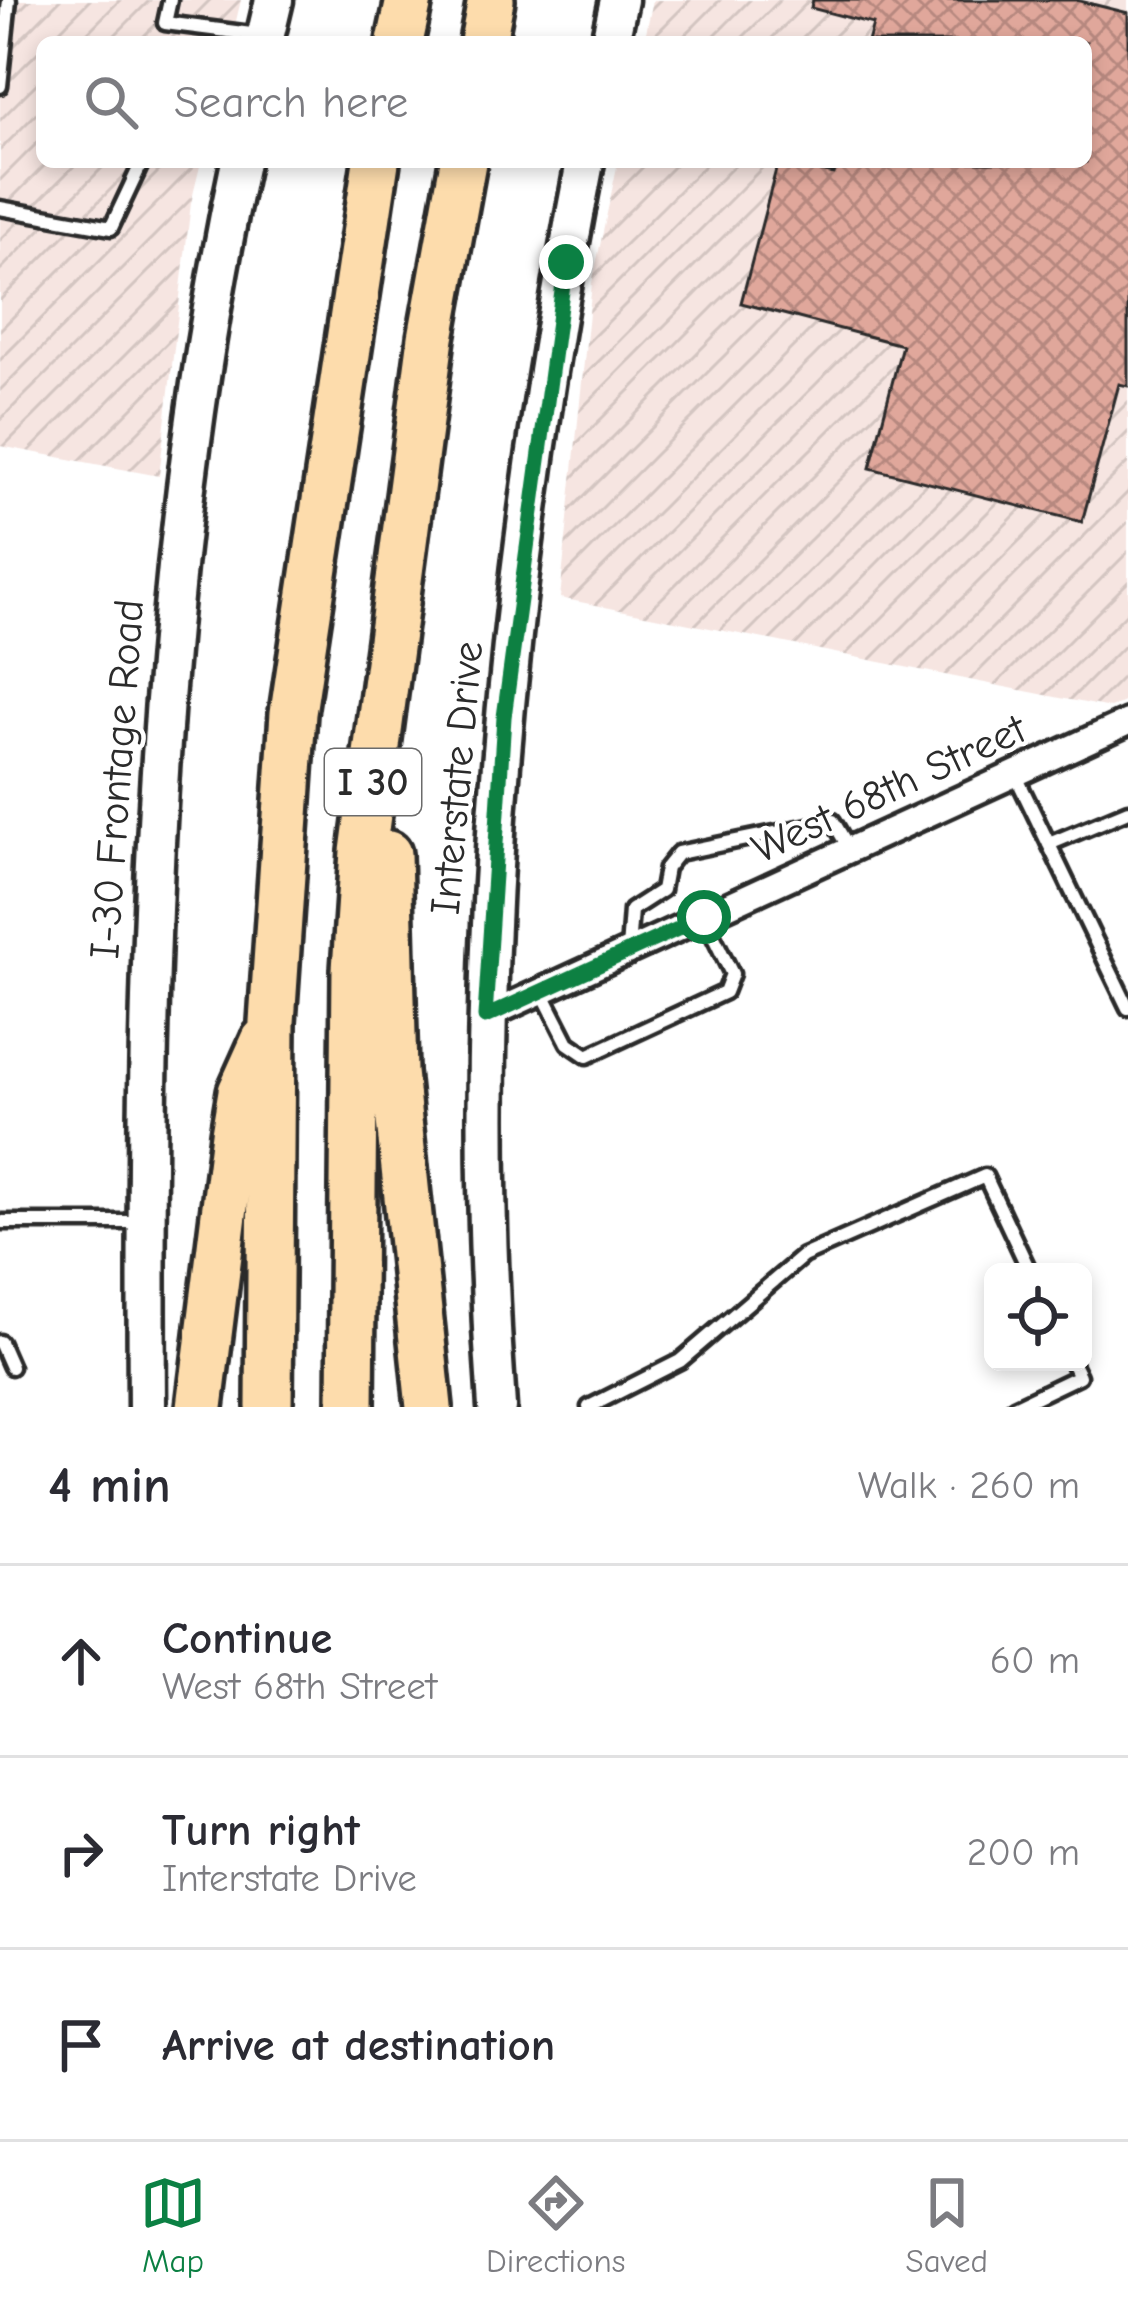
<!DOCTYPE html>
<meta charset="utf-8">
<style>
body{margin:0;font-family:"Comic Neue",sans-serif;background:#f7f7f7;color:#2b2b33}
.controls{position:absolute;right:36px;bottom:36px;display:grid;overflow:hidden;border-radius:18px;box-shadow:0 6px 18px #0003}
.controls button{width:108px;height:108px;display:grid;place-items:center;padding:0;border:0;border-bottom:3px solid #e1e1e2;background:#fff;color:#2b2b33;font:60px sans-serif}
.stop{position:absolute;width:36px;height:36px;margin:-27px;border:9px solid #0b8043;border-radius:50%;background:#fff}
.stop.end{background:#0b8043;border-color:#fff;box-shadow:0 3px 12px #0008}
.list{margin:0;padding:0;list-style:none}
h2{display:flex;justify-content:space-between;align-items:center;height:156px;margin:0;padding:0 48px;font-size:51px}
h2 small{font-size:39px;font-weight:400;color:#7c7c81}
.list li{display:grid;grid-template-columns:78px 1fr auto;gap:36px;align-items:center;box-sizing:border-box;height:192px;padding:0 48px;border-top:3px solid #e1e1e2}
.list b{display:block;font-size:45px;white-space:nowrap}
.list p{margin:0;font-size:39px;white-space:nowrap;color:#7c7c81}
.list em{font-size:39px;font-style:normal;color:#7c7c81}
.icon{flex:none;width:66px;height:66px;fill:none;stroke:currentColor;stroke-width:2;stroke-linecap:round;stroke-linejoin:round}
.map{position:relative;flex:none;width:1128px;height:1407px;overflow:hidden}
.search{position:absolute;background:#fff;box-shadow:0 6px 18px #0003;left:36px;right:36px;top:36px;height:132px;display:flex;align-items:center;gap:30px;box-sizing:border-box;padding:0 42px;border-radius:18px;color:#7c7c81;font-size:45px}
.sheet{height:732px;background:#fff}
nav{display:flex;justify-content:space-around;align-items:center;box-sizing:border-box;height:168px;border-top:3px solid #e1e1e2;background:#fff;font-size:33px;color:#7c7c81}
nav a{display:grid;justify-items:center;gap:6px}
nav .on{color:#0b8043}
.map>svg:first-child{display:block}
.industrial{fill:url(#industrial-furrows)}
.building{fill:url(#building-cross-hatch);stroke:#2b2b2b;stroke-width:3}
.lines{fill:none;stroke-linecap:round;stroke-linejoin:round}
.service-casing{stroke:#2b2b2b;stroke-width:21}
.minor-casing{stroke:#2b2b2b;stroke-width:33}
.secondary-casing{stroke:#2b2b2b;stroke-width:45}
.motorway-casing{stroke:#2b2b2b;stroke-width:54}
.service{stroke:#fff;stroke-width:12}
.minor{stroke:#fff;stroke-width:24}
.secondary{stroke:#fff;stroke-width:36}
.motorway{stroke:#fddcac;stroke-width:45}
.route{stroke:#0b8043;stroke-width:15}
.labels{text-anchor:middle;dominant-baseline:central;stroke-width:9;stroke-linejoin:round;paint-order:stroke}
.shield{fill:#fff;stroke:#6b6b6b;stroke-width:3}
.shield-label{font-size:39px;font-weight:bold;fill:#2b2b2b}
.street-label{font-size:42px;fill:#2b2b2b;stroke:#fff}
</style>
<div class="map">
<svg width="1128" height="1407" viewBox="0 0 1128 1407">
<defs>
<pattern id="industrial-furrows" width="10" height="10" patternUnits="userSpaceOnUse" patternTransform="scale(3)"><rect width="10" height="10" fill="#f6e5e1"/><path d="M-1 1l2-2M0 10L10 0M9 11l2-2" fill="none" stroke="#d3c5c1"/></pattern>
<pattern id="building-cross-hatch" width="8" height="8" patternUnits="userSpaceOnUse" patternTransform="scale(3)"><rect width="8" height="8" fill="#e0a79b"/><path d="M0 0l8 8M0 8l8-8" fill="none" stroke="#b6887f"/></pattern>
</defs>
<rect width="100%" height="100%" fill="#fff"/>
<filter id="ink" filterUnits="userSpaceOnUse"><feTurbulence type="fractalNoise" baseFrequency=".00833" numOctaves="2"/><feDisplacementMap in="SourceGraphic" scale="24" xChannelSelector="R" yChannelSelector="G"/><feConvolveMatrix kernelMatrix="1 2 1 2 8 2 1 2 1" color-interpolation-filters="sRGB"/></filter>
<g filter="url(#ink)">
<g class="industrial">
<polygon points="0,0 241,0 231,42 42,42 42,162 201,162 191,203 159,476 0,446"/>
<polygon points="653,0 1128,0 1128,700 1110,708 560,598 592,283 618,162 1086,162 1086,42 644,42"/>
</g>
<polygon class="building" points="813,0 1076,0 1128,13 1128,386 1119,384 1082,522 870,468 902,345 741,303 778,162 834,174 837,162 1086,162 1086,42 868,42 873,24 811,8"/>
<g class="lines">
<g class="service-casing">
<g id="service">
<polyline points="170,0 165,23 259,35"/>
<polyline points="0,86 9,0"/>
<polyline points="0,208 111,228 142,162"/>
<polyline points="1015,774 1128,1008"/>
<polyline points="1049,844 1128,811"/>
<polyline points="628,950 631,910 662,890 666,868 678,853 833,821 850,850"/>
<polyline points="542,992 568,1043 587,1056 725,992 732,974 704,917"/>
<polyline points="0,1222 140,1222"/>
<polyline points="0,1342 11,1367"/>
<polyline points="589,1407 680,1361 803,1256 985,1176 1030,1272"/>
<polyline points="1014,1407 1079,1376 1072,1362"/>
</g>
</g>
<g class="minor-casing">
<polyline id="minor" points="485,1017 1128,722"/>
</g>
<g class="secondary-casing">
<g id="secondary">
<polyline points="264,42 274,0"/>
<polyline points="610,42 619,0"/>
<path d="M147,1407C144,990 152,572 240,162"/>
<path d="M497,1407C466,990 505,572 585,162"/>
</g>
</g>
<g class="motorway-casing">
<g id="motorway">
<polyline points="400,42 409,0"/>
<polyline points="483,42 491,0"/>
<polyline points="388,854 394,1072 429,1407"/>
<polyline points="200,1407 234,1134 241,1092 264,1041"/>
<polyline points="269,1407 272,1022 293,713 376,162"/>
<polyline points="351,1407 355,970 363,852 431,338 463,162"/>
</g>
</g>
<use href="#service" class="service"/>
<use href="#minor" class="minor"/>
<use href="#secondary" class="secondary"/>
<use href="#motorway" class="motorway"/>
</g>
</g>
<g class="lines" filter="url(#ink)">
<polyline class="route" points="566,262 504,717 485,1017 704,917"/>
</g>
<g class="labels">
<rect class="shield" x="325" y="749" width="96" height="66" rx="9"/>
<g class="shield-label">
<text x="373" y="782">I 30</text>
</g>
<g class="street-label">
<text transform="translate(457 778) rotate(-85)">Interstate Drive</text>
<text transform="translate(117 779) rotate(-86)">I-30 Frontage Road</text>
<text transform="translate(889 789) rotate(-25)">West 68th Street</text>
</g>
</g>
</svg>
<div class="controls">
<button><svg class="icon" aria-label="locate" viewBox="0 0 24 24"><circle cx="12" cy="12" r="6"/><path d="M12 2v4M12 18v4M2 12h4M18 12h4"/></svg></button>
</div>
<div class="stop" style="left:704px;top:917px"></div>
<div class="stop end" style="left:566px;top:262px"></div>
<div class="search"><svg class="icon" aria-label="search" viewBox="0 0 24 24"><circle cx="10" cy="10" r="6"/><path d="M15 15l6 6"/></svg>Search here</div>
</div>
<section class="sheet">
<h2>4 min<small>Walk · 260 m</small></h2>
<ul class="list">
<li><svg class="icon" aria-label="ahead" viewBox="0 0 24 24"><path d="M12 20V5M6 11l6-6 6 6"/></svg><div><b>Continue</b><p>West 68th Street</p></div><em>60 m</em></li>
<li><svg class="icon" aria-label="right" viewBox="0 0 24 24"><path d="M7 20v-9h11M14 6l5 5-5 5"/></svg><div><b>Turn right</b><p>Interstate Drive</p></div><em>200 m</em></li>
<li><svg class="icon" aria-label="arrive" viewBox="0 0 24 24"><path d="M6 21V4h12l-3 4 3 4H6"/></svg><div><b>Arrive at destination</b></div></li>
</ul>
</section>
<nav>
<a class="on"><svg class="icon" aria-label="map" viewBox="0 0 24 24"><path d="M3 6l6-2 6 2 6-2v14l-6 2-6-2-6 2zM9 4v14M15 6v14"/></svg>Map</a>
<a><svg class="icon" aria-label="directions" viewBox="0 0 24 24"><path d="M12 3l9 9-9 9-9-9zM9 14v-3h6M13 9l2 2-2 2"/></svg>Directions</a>
<a><svg class="icon" aria-label="saved" viewBox="0 0 24 24"><path d="M7 4h10v16l-5-4-5 4z"/></svg>Saved</a>
</nav>
